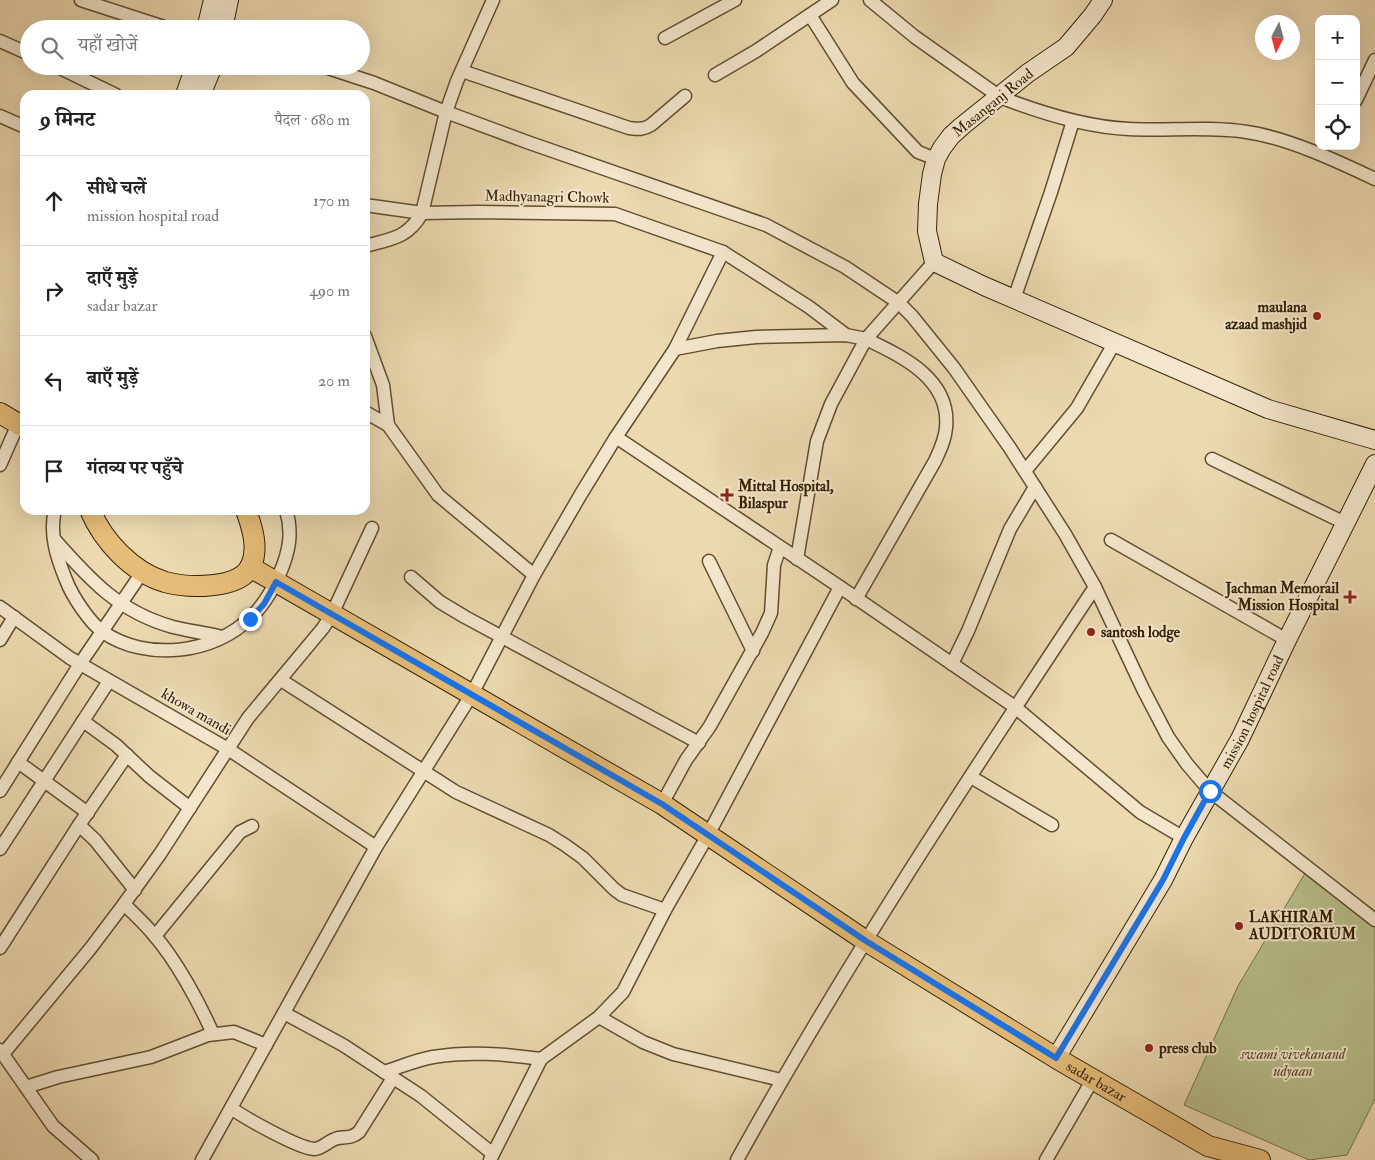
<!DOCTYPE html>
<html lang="hi">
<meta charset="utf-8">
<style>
body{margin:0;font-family:"IM FELL Double Pica","Noto Serif Devanagari",serif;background:#f2f2f2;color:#222}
.controls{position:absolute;right:15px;top:15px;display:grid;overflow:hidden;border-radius:10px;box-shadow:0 5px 20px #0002}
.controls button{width:45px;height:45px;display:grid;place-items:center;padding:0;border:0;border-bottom:1px solid #e0e0e0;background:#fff;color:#222;font:25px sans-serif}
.compass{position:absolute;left:1255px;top:15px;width:45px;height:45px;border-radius:50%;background:#fff;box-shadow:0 5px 20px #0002;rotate:186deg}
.stop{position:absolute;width:15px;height:15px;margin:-11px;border:4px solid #1a73e8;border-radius:50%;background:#fff}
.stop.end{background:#1a73e8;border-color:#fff;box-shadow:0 1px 5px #0008}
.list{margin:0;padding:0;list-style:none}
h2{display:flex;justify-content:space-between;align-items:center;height:65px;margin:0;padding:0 20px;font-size:21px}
h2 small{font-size:16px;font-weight:400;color:#767676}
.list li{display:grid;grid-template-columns:32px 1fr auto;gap:15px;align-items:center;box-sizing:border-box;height:90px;padding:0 20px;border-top:1px solid #e0e0e0}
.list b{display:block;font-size:19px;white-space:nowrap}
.list p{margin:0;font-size:16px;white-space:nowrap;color:#767676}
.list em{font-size:16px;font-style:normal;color:#767676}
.icon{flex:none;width:28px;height:28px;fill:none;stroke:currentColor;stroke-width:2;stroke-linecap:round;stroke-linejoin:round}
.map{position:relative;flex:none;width:1375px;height:1160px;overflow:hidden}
.search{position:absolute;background:#fff;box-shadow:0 5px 20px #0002;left:20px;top:20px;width:350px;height:55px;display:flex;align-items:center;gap:12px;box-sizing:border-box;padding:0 18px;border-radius:28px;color:#767676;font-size:19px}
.panel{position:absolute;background:#fff;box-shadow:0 5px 20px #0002;left:20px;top:90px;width:350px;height:425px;border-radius:15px}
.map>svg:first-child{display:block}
.green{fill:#b7bf8b;stroke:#757048}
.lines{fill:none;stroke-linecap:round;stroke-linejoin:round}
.street-casing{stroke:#614f30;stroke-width:15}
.secondary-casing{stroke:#332105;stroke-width:20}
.primary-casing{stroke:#332105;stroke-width:22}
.street{stroke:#f3e6cc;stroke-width:12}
.secondary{stroke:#f3e6cc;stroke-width:18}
.primary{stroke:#e6bc78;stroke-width:20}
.route{stroke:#1a73e8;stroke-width:6}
.poi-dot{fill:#8f2418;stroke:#f3e6cc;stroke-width:2}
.labels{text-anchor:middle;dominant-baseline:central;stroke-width:4;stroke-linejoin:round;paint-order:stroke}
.street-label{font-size:15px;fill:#332105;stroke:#f3e6cc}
.poi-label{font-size:15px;font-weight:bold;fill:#332105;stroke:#f3e6cc;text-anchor:start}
.park-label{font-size:15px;font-style:italic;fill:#544826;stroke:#f3e6cc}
</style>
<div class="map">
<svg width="1375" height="1160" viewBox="0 0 1375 1160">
<rect width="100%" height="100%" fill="#ecd9b0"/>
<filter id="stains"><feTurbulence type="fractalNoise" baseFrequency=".004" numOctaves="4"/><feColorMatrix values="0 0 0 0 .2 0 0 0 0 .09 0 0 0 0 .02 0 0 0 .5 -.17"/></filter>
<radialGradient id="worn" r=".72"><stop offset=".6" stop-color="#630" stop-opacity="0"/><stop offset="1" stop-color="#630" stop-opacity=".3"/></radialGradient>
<polygon class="green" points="1307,870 1375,913 1375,1099 1347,1155 1309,1160 1184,1105 1238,986"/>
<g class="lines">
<g class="street-casing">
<g id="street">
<polyline points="81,0 170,29"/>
<path d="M870,0L915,37L1000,97C1041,113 1085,127 1129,129C1168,131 1208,126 1247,132C1288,138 1337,161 1375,179"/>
<polyline points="810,15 853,83 918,152 936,159"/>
<polyline points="665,38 735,0"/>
<polyline points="0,41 29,54"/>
<polyline points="56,66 116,95"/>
<polyline points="322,66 374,83 446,112 527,142 766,225 845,267 899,303 912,316 954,368 1010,448 1065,534 1095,587 1143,689 1168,737 1187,764 1210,791 1375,920"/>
<path d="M462,71L629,128C638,129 643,130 651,125L685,96"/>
<polyline points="715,75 756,51 832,0"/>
<polyline points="1356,100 1375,60"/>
<polyline points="0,116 25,127"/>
<polyline points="365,205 422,213 478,212 615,214 723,252 809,307 846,335"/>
<path d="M365,246C391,239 408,238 422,213L446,112L457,81L493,0"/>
<polyline points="1014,299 1051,192 1073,121"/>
<polyline points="365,336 383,385 388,425 438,495 534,575"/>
<polyline points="675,349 717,341 756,337 846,335 866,339 934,262"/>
<polyline points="365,412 388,425"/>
<polyline points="616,437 840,587 1015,707 1140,812 1184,838"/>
<polyline points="1212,459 1345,523"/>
<polyline points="0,465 18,424"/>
<polyline points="1025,471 1077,408 1115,342"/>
<path d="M55,510C49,534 57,558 66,580C72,596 90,623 103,632C146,662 215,654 251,617C264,605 273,589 280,573C289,552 293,533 286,510"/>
<path d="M54,539C90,580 119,612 173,627C189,631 206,633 222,637"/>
<polyline points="1111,540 1287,640"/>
<path d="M797,559L817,441L831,404L866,339C903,357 951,379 946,428C945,440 940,450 935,461L856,599"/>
<polyline points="709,561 753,651"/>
<polyline points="411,577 440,602 465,617 699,743"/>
<polyline points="0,607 70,658 228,749 376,847"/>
<polyline points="0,640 14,617"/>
<polyline points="952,664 968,631 1010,529 1035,487"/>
<polyline points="281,680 456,792 549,835 565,845 583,858 614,889 622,895 665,910"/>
<polyline points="83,721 116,745 149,776 190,808"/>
<polyline points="18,762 88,813"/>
<polyline points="971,777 1052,825"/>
<polyline points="0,791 80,664 143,571"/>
<polyline points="662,804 686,760 710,726 762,633 771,613 774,565 780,547"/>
<polyline points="79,825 95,840 135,890"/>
<polyline points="0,849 109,681"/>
<path d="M124,904C134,914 145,924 154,935C176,960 200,1004 213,1034"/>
<polyline points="155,936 240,832 252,826"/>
<polyline points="0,948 79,825 127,755"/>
<polyline points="284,1013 343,1045 421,1096 493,1154"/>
<polyline points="599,1017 643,1042 673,1054 781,1080"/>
<polyline points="0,1050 53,1126 92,1160"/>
<polyline points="3,1054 90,949 124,904 160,854 248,718 323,628 332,614 372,528"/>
<path d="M384,1072C400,1067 416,1060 433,1057C469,1051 505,1054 541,1059"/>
<polyline points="26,1087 58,1077 151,1057 208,1035 234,1032 266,1045"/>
<path d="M231,1108C245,1118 298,1148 314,1149C322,1149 329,1140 338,1138C347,1137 352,1138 359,1132L393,1078"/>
<polyline points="202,1160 376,847 472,694 534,575 581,494 616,437 675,349 723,252"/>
<polyline points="490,1160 541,1059 599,1017 623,992 665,910 708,835 840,587"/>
<path d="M737,1160C846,963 971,774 1095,587"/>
<polyline points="1046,1160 1093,1079"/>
</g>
</g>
<g class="secondary-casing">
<g id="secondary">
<polyline points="1103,0 1093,15 1066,47 1028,73 962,126 951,136 942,148 936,159 932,174 928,204 927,231 934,262 984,286 1268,409 1375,440"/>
<polyline points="206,29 213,0"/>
<polyline points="223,29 229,0"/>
<polyline points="185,95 195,66"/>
<polyline points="201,95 213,66"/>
<path id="s1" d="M1056,1058L1163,880L1184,838L1240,739L1287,640L1375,464"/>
</g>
</g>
<g class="primary-casing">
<g id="primary">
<polyline points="0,413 25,428"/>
<path d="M90,510C103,541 132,572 165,582C187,588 239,590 251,566C259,548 252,527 246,510"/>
<path id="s2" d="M250,567L662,804L866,941L1056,1058L1208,1146L1260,1160"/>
</g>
</g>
<use href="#street" class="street"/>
<use href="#secondary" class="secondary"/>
<use href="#primary" class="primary"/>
</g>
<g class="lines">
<polyline class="route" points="250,619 264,604 276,582 662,804 866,941 1056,1058 1163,880 1184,838 1210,791"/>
</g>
<g class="poi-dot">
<circle cx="1317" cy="316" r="5"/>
<path d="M724.5 487.5h5v5h5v5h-5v5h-5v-5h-5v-5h5z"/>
<path d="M1347.5 589.5h5v5h5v5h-5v5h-5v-5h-5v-5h5z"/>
<circle cx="1091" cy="632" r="5"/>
<circle cx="1239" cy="926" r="5"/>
<circle cx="1149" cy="1048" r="5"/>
</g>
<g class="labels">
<g class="street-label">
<text transform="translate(993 103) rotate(-39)">Masanganj Road</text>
<text transform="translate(547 197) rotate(1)">Madhyanagri Chowk</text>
<text transform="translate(196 712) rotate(30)">khowa mandi</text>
<text stroke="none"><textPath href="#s1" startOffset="398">mission hospital road</textPath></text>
<text stroke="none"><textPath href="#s2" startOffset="991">sadar bazar</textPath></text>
</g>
<g class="poi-label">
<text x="1307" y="307" text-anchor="end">maulana<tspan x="1307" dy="17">azaad mashjid</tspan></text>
<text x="738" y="486">Mittal Hospital,<tspan x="738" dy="17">Bilaspur</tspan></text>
<text x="1339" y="588" text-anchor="end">Jachman Memorail<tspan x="1339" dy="17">Mission Hospital</tspan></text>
<text x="1101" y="632">santosh lodge</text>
<text x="1249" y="917">LAKHIRAM<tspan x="1249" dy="17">AUDITORIUM</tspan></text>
<text x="1159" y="1048">press club</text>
</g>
<g class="park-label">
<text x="1293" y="1054">swami vivekanand<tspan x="1293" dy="17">udyaan</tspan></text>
</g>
</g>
<rect width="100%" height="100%" filter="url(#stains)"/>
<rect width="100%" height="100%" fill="url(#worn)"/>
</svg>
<div class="controls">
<button>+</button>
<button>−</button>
<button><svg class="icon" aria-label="locate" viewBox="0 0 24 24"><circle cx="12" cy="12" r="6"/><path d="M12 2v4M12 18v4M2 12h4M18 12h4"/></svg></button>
</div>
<svg class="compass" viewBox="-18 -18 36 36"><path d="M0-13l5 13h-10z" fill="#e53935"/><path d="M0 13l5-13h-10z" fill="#767676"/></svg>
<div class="stop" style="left:1210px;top:791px"></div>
<div class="stop end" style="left:250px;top:619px"></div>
<div class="search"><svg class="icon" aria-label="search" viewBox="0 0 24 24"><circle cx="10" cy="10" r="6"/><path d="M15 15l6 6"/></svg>यहाँ खोजें</div>
<section class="panel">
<h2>9 मिनट<small>पैदल · 680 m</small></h2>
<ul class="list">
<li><svg class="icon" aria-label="ahead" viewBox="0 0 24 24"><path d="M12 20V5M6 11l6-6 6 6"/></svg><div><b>सीधे चलें</b><p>mission hospital road</p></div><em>170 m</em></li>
<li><svg class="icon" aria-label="right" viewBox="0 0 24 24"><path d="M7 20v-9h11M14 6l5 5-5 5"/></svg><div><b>दाएँ मुड़ें</b><p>sadar bazar</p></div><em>490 m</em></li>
<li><svg class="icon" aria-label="left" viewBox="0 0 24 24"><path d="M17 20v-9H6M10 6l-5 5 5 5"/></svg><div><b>बाएँ मुड़ें</b></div><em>20 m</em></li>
<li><svg class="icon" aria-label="arrive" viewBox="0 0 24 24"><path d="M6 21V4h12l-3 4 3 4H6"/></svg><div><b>गंतव्य पर पहुँचे</b></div></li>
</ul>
</section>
</div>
